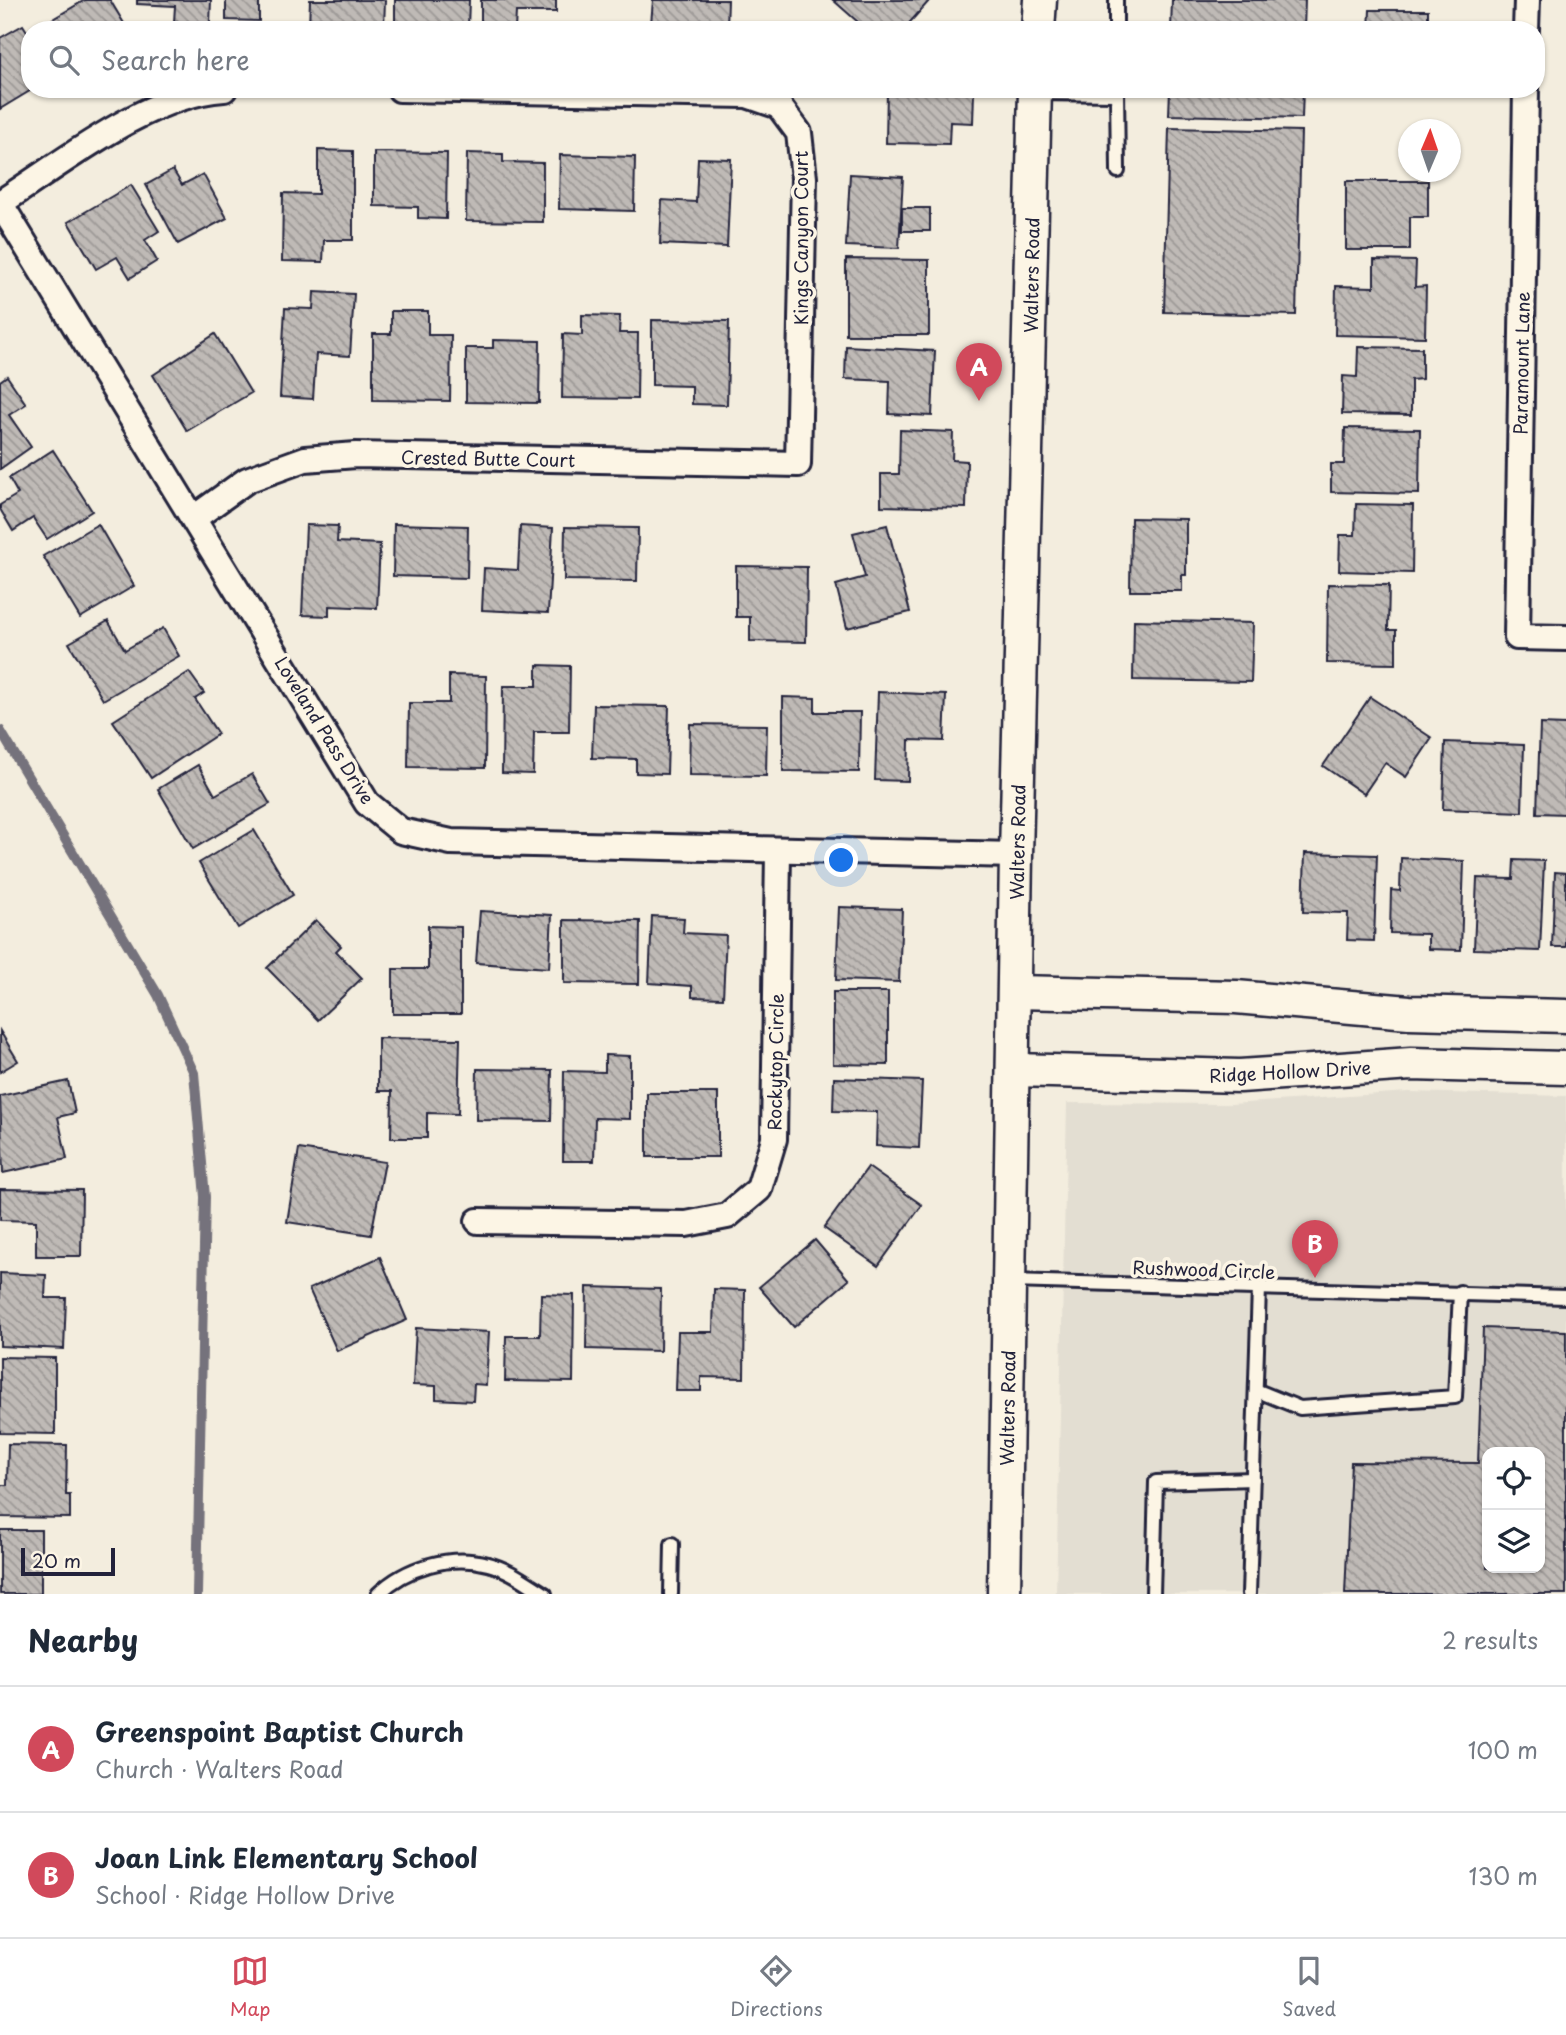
<!DOCTYPE html>
<meta charset="utf-8">
<style>
body{margin:0;font-family:"Playpen Sans",sans-serif;background:#f2f2f3;color:#1f2937}
.controls{position:absolute;right:21px;bottom:21px;display:grid;overflow:hidden;border-radius:14px;box-shadow:0 2px 5px #0004}
.controls button{width:63px;height:63px;display:grid;place-items:center;padding:0;border:0;border-bottom:2px solid #e0e1e3;background:#fff;color:#1f2937;font:35px sans-serif}
.compass{position:absolute;left:1398px;top:119px;width:63px;height:63px;border-radius:50%;background:#fff;box-shadow:0 2px 5px #0004;rotate:2deg}
.scale{position:absolute;left:21px;bottom:18px;width:94px;box-sizing:border-box;padding-left:7px;border:4px solid #22223b;border-top:0;font-size:19px;line-height:24px;white-space:nowrap;color:#22223b;-webkit-text-stroke:5px #fcf5e5;paint-order:stroke}
.you{position:absolute;left:842px;top:861px;width:24px;height:24px;margin:-18px;border:5px solid #fff;border-radius:50%;background:#1a73e8;box-shadow:0 0 0 10px #1a73e833}
.badge{display:grid;place-items:center;width:46px;height:46px;border-radius:50%;background:#d1495b;color:#fff;font-size:23px;font-weight:700}
.pin{position:absolute;translate:-50% -58px;filter:drop-shadow(0 2px 4px #0008)}
.pin::after{content:'';position:absolute;top:37px;width:24px;height:21px;background:inherit;clip-path:polygon(0 0,100% 0,50% 100%)}
.list{margin:0;padding:0;list-style:none}
h2{display:flex;justify-content:space-between;align-items:center;height:91px;margin:0;padding:0 28px;font-size:30px}
h2 small{font-size:23px;font-weight:400;color:#747a83}
.list li{display:grid;grid-template-columns:46px 1fr auto;gap:21px;align-items:center;box-sizing:border-box;height:126px;padding:0 28px;border-top:2px solid #e0e1e3}
.list b{display:block;font-size:26px;white-space:nowrap}
.list p{margin:0;font-size:23px;white-space:nowrap;color:#747a83}
.list em{font-size:23px;font-style:normal;color:#747a83}
.icon{flex:none;width:38px;height:38px;fill:none;stroke:currentColor;stroke-width:2;stroke-linecap:round;stroke-linejoin:round}
.map{position:relative;flex:none;width:1566px;height:1594px;overflow:hidden}
.search{position:absolute;background:#fff;box-shadow:0 2px 5px #0004;left:21px;right:21px;top:21px;height:77px;display:flex;align-items:center;gap:18px;box-sizing:border-box;padding:0 24px;border-radius:28px;color:#747a83;font-size:26px}
.sheet{height:343px;background:#fff}
nav{display:flex;justify-content:space-around;align-items:center;box-sizing:border-box;height:98px;border-top:2px solid #e0e1e3;background:#fff;font-size:19px;color:#747a83}
nav a{display:grid;justify-items:center;gap:4px}
nav .on{color:#d1495b}
.map>svg:first-child{display:block}
.built{fill:#e3ded2;fill-rule:evenodd}
.lines{fill:none;stroke-linecap:round;stroke-linejoin:round}
.stream{stroke:#75727b;stroke-width:10}
.building{fill:url(#building-back-hatch);stroke:#22223b;stroke-width:2;fill-rule:evenodd}
.service-casing{stroke:#22223b;stroke-width:18}
.minor-casing{stroke:#22223b;stroke-width:30}
.tertiary-casing{stroke:#22223b;stroke-width:37}
.service{stroke:#fcf5e5;stroke-width:12}
.minor{stroke:#fcf5e5;stroke-width:24}
.tertiary{stroke:#fcf5e5;stroke-width:32}
.labels{text-anchor:middle;dominant-baseline:central;stroke-width:7;stroke-linejoin:round;paint-order:stroke}
.street-label{font-size:18px;fill:#22223b;stroke:#fcf5e5}
</style>
<div class="map">
<svg width="1566" height="1594" viewBox="0 0 1566 1594">
<defs>
<pattern id="building-back-hatch" width="6" height="6" patternUnits="userSpaceOnUse" patternTransform="scale(1.75)"><rect width="6" height="6" fill="#bfbab6"/><path d="M-1 5l2 2M0 0l6 6M5-1l2 2" fill="none" stroke="#9b9795"/></pattern>
</defs>
<rect width="100%" height="100%" fill="#f3edde"/>
<filter id="ink" filterUnits="userSpaceOnUse"><feTurbulence type="fractalNoise" baseFrequency=".0143" numOctaves="2"/><feDisplacementMap in="SourceGraphic" scale="14" xChannelSelector="R" yChannelSelector="G"/><feConvolveMatrix kernelMatrix="1 2 1 2 8 2 1 2 1" color-interpolation-filters="sRGB"/></filter>
<g filter="url(#ink)">
<path class="built" d="M1408,1092L1566,1096V1594H1056L1067,1103L1231,1104ZM1487,1452H1540V1568H1487Z"/>
<g class="lines">
<polyline class="stream" points="0,730 158,995 194,1073 205,1197 197,1594"/>
</g>
<g class="building">
<polygon points="85,0 110,0 128,30 43,30 41,26"/>
<polygon points="137,0 211,0 210,24 174,22 175,6 137,4"/>
<polygon points="226,0 259,0 259,21 226,20"/>
<polygon points="310,0 385,0 384,27 309,26"/>
<polygon points="395,0 469,0 468,28 395,28"/>
<polygon points="481,0 556,0 556,12 516,12 515,29 481,28"/>
<polygon points="653,0 728,0 727,28 651,24"/>
<polygon points="833,0 930,0 903,30 867,30"/>
<polygon points="1172,0 1305,0 1304,30 1171,30"/>
<polygon points="1370,10 1428,10 1428,30 1369,30"/>
<polygon points="23,25 30,36 30,89 33,89 0,109 0,38"/>
<polygon points="887,89 954,89 954,92 974,93 973,123 950,122 949,144 886,143"/>
<polygon points="1170,89 1303,89 1302,118 1169,115"/>
<polygon points="1169,128 1301,131 1296,315 1164,312"/>
<polygon points="318,150 353,151 353,240 324,240 323,262 282,261 283,193 318,194"/>
<polygon points="374,152 447,153 446,219 418,218 418,207 374,206"/>
<polygon points="467,153 503,154 503,162 543,163 543,222 466,221"/>
<polygon points="560,155 635,157 634,211 559,209"/>
<polygon points="698,158 731,159 727,247 660,244 662,200 696,202"/>
<polygon points="173,170 182,185 203,174 227,218 178,244 146,185"/>
<polygon points="850,174 903,177 899,248 846,246"/>
<polygon points="1346,181 1428,181 1428,217 1410,217 1410,250 1346,250"/>
<polygon points="131,185 159,231 145,240 157,261 130,278 117,257 96,269 68,222"/>
<rect x="902" y="208" width="28" height="23"/>
<polygon points="846,259 929,260 929,335 846,335"/>
<polygon points="1374,260 1416,261 1415,287 1426,286 1425,337 1335,335 1336,286 1374,287"/>
<polygon points="314,292 354,294 350,356 316,354 313,399 280,397 285,308 313,309"/>
<polygon points="391,311 428,311 428,335 451,335 450,401 373,400 373,334 391,334"/>
<polygon points="582,315 620,316 619,333 638,333 637,399 562,398 563,334 582,335"/>
<polygon points="652,320 729,321 727,405 692,404 692,386 652,385"/>
<polygon points="215,334 251,393 187,431 153,375"/>
<polygon points="493,340 540,341 539,403 466,402 466,348 493,348"/>
<polygon points="846,346 935,351 932,416 889,414 890,381 845,379"/>
<polygon points="1358,347 1422,348 1422,379 1411,380 1411,415 1342,414 1343,376 1357,377"/>
<polygon points="7,376 26,404 9,415 31,447 0,469 0,381"/>
<polygon points="1345,428 1420,429 1419,494 1331,492 1331,464 1344,464"/>
<polygon points="900,430 953,432 952,460 967,461 966,508 881,506 881,474 899,474"/>
<polygon points="53,450 92,511 47,539 33,518 13,531 0,509 0,505 18,494 9,478"/>
<polygon points="1356,504 1413,505 1412,573 1339,571 1340,535 1355,535"/>
<polygon points="1131,518 1186,519 1186,575 1182,575 1182,591 1130,591"/>
<polygon points="98,524 134,586 80,618 43,556"/>
<polygon points="394,524 468,526 467,578 393,576"/>
<polygon points="306,525 338,526 337,542 380,544 377,608 329,606 329,616 302,615"/>
<polygon points="887,525 910,612 847,628 836,585 865,577 853,533"/>
<polygon points="520,526 553,528 548,613 482,610 484,568 518,570"/>
<polygon points="565,527 638,528 637,581 564,580"/>
<polygon points="736,566 807,567 806,642 750,641 750,617 736,617"/>
<polygon points="1328,584 1389,585 1388,630 1396,630 1396,664 1327,663"/>
<polygon points="1134,620 1253,623 1251,682 1133,680"/>
<polygon points="108,621 125,650 163,628 179,656 103,700 69,643"/>
<polygon points="537,665 570,666 569,732 534,732 533,774 502,773 503,686 537,686"/>
<polygon points="189,672 204,693 195,699 218,734 151,778 113,721"/>
<polygon points="449,675 486,676 485,768 408,767 409,703 449,703"/>
<polygon points="878,692 946,695 944,741 909,740 908,781 875,780"/>
<polygon points="783,697 815,698 815,712 860,712 859,772 783,771"/>
<polygon points="1370,697 1432,738 1406,777 1385,763 1364,794 1323,766"/>
<polygon points="594,705 669,706 667,774 636,773 636,759 592,758"/>
<polygon points="690,724 767,725 766,776 689,775"/>
<polygon points="1540,724 1566,725 1565,814 1537,813"/>
<polygon points="1445,742 1524,745 1522,812 1443,809"/>
<polygon points="198,765 215,795 252,774 270,804 193,849 158,789"/>
<polygon points="254,830 293,895 238,928 199,863"/>
<polygon points="1305,853 1377,855 1374,941 1347,940 1348,913 1303,912"/>
<polygon points="1401,858 1464,861 1461,950 1428,949 1428,934 1390,933 1391,890 1400,891"/>
<polygon points="1514,860 1544,861 1540,951 1474,949 1477,878 1513,879"/>
<polygon points="1555,872 1566,873 1566,947 1552,947"/>
<polygon points="839,907 902,909 899,982 836,980"/>
<polygon points="480,911 552,915 549,968 476,963"/>
<polygon points="652,916 684,918 683,933 726,935 723,998 692,997 692,986 649,983"/>
<polygon points="316,920 341,946 336,951 362,978 318,1020 267,968"/>
<polygon points="564,920 640,921 639,984 564,983"/>
<polygon points="428,926 461,927 461,1014 393,1014 393,969 428,969"/>
<polygon points="833,992 888,992 888,1065 833,1064"/>
<polygon points="0,1031 18,1061 0,1072"/>
<polygon points="378,1038 460,1039 458,1114 427,1113 427,1138 391,1138 392,1091 378,1091"/>
<polygon points="605,1055 630,1056 630,1119 595,1118 594,1161 563,1161 564,1071 605,1072"/>
<polygon points="477,1069 552,1070 551,1121 476,1120"/>
<polygon points="834,1078 922,1081 919,1148 876,1146 877,1112 833,1111"/>
<polygon points="68,1081 75,1113 58,1117 67,1159 3,1173 0,1096"/>
<rect x="647" y="1093" width="71" height="64"/>
<polygon points="299,1149 385,1162 371,1235 287,1222"/>
<polygon points="868,1167 922,1205 878,1266 824,1228"/>
<polygon points="0,1189 82,1190 81,1256 36,1256 36,1221 0,1220"/>
<polygon points="815,1240 849,1280 794,1327 759,1287"/>
<polygon points="380,1257 407,1320 337,1351 309,1289"/>
<polygon points="0,1273 46,1275 45,1298 66,1298 64,1349 0,1346"/>
<polygon points="587,1287 661,1289 660,1351 586,1349"/>
<polygon points="714,1289 745,1290 744,1378 701,1377 701,1391 676,1391 678,1332 713,1332"/>
<polygon points="541,1294 574,1295 573,1382 505,1381 506,1336 540,1336"/>
<polygon points="416,1328 489,1332 486,1385 474,1384 473,1401 436,1399 436,1386 413,1385"/>
<path d="M1483,1328L1566,1331V1594H1345L1351,1462L1478,1463ZM1487,1452H1540V1568H1487Z"/>
<polygon points="0,1357 55,1358 55,1434 0,1433"/>
<polygon points="8,1444 67,1445 66,1495 70,1495 70,1518 0,1517 0,1485 7,1485"/>
<rect x="0" y="1530" width="41" height="64"/>
</g>
<g class="lines">
<g class="service-casing">
<g id="service">
<polyline points="1116,0 1116,30"/>
<polyline points="1117,89 1118,171"/>
<polyline points="1037,93 1117,94"/>
<polyline points="1010,1281 1566,1297"/>
<polyline points="1258,1391 1300,1408 1455,1397 1460,1292"/>
<path d="M378,1594C406,1567 450,1554 488,1564C509,1569 527,1583 545,1594"/>
<polyline points="671,1594 672,1544"/>
<polyline points="1153,1594 1156,1482 1253,1479"/>
<polyline points="1249,1594 1259,1288"/>
</g>
</g>
<g class="minor-casing">
<g id="minor">
<polyline points="1526,30 1527,0"/>
<path d="M224,89C148,94 64,162 0,203L367,803L401,831L451,842L1016,855"/>
<polyline points="1526,89 1517,637 1566,638"/>
<polyline points="194,518 247,480 305,459 356,455 798,464 804,178 799,133 779,106 747,95 400,89"/>
<polyline points="478,1221 686,1224 727,1216 759,1189 774,1139 778,851"/>
</g>
</g>
<g class="tertiary-casing">
<g id="tertiary">
<polyline points="1038,30 1040,0"/>
<polyline points="1015,992 1236,997 1409,1012 1566,1016"/>
<polyline points="1014,1070 1240,1076 1411,1064 1566,1068"/>
<polyline points="1004,1594 1016,855 1035,89"/>
</g>
</g>
<use href="#service" class="service"/>
<use href="#minor" class="minor"/>
<use href="#tertiary" class="tertiary"/>
</g>
</g>
<g class="labels">
<g class="street-label">
<text transform="translate(800 238) rotate(-90)">Kings Canyon Court</text>
<text transform="translate(1031 275) rotate(-89)">Walters Road</text>
<text transform="translate(1521 363) rotate(-89)">Paramount Lane</text>
<text transform="translate(488 458) rotate(1)">Crested Butte Court</text>
<text transform="translate(325 730) rotate(58)">Loveland Pass Drive</text>
<text transform="translate(1017 842) rotate(-89)">Walters Road</text>
<text transform="translate(775 1062) rotate(-89)">Rockytop Circle</text>
<text transform="translate(1290 1071) rotate(-3)">Ridge Hollow Drive</text>
<text transform="translate(1204 1269) rotate(2)">Rushwood Circle</text>
<text transform="translate(1007 1408) rotate(-89)">Walters Road</text>
</g>
</g>
</svg>
<div class="controls">
<button><svg class="icon" aria-label="locate" viewBox="0 0 24 24"><circle cx="12" cy="12" r="6"/><path d="M12 2v4M12 18v4M2 12h4M18 12h4"/></svg></button>
<button><svg class="icon" aria-label="layers" viewBox="0 0 24 24"><path d="M12 4l9 5-9 5-9-5zM3 14l9 5 9-5"/></svg></button>
</div>
<svg class="compass" viewBox="-18 -18 36 36"><path d="M0-13l5 13h-10z" fill="#e53935"/><path d="M0 13l5-13h-10z" fill="#747a83"/></svg>
<div class="scale">20 m</div>
<div class="you"></div>
<div class="pin badge" style="left:979px;top:401px">A</div>
<div class="pin badge" style="left:1315px;top:1278px">B</div>
<div class="search"><svg class="icon" aria-label="search" viewBox="0 0 24 24"><circle cx="10" cy="10" r="6"/><path d="M15 15l6 6"/></svg>Search here</div>
</div>
<section class="sheet">
<h2>Nearby<small>2 results</small></h2>
<ul class="list">
<li><span class="badge">A</span><div><b>Greenspoint Baptist Church</b><p>Church · Walters Road</p></div><em>100 m</em></li>
<li><span class="badge">B</span><div><b>Joan Link Elementary School</b><p>School · Ridge Hollow Drive</p></div><em>130 m</em></li>
</ul>
</section>
<nav>
<a class="on"><svg class="icon" aria-label="map" viewBox="0 0 24 24"><path d="M3 6l6-2 6 2 6-2v14l-6 2-6-2-6 2zM9 4v14M15 6v14"/></svg>Map</a>
<a><svg class="icon" aria-label="directions" viewBox="0 0 24 24"><path d="M12 3l9 9-9 9-9-9zM9 14v-3h6M13 9l2 2-2 2"/></svg>Directions</a>
<a><svg class="icon" aria-label="saved" viewBox="0 0 24 24"><path d="M7 4h10v16l-5-4-5 4z"/></svg>Saved</a>
</nav>
